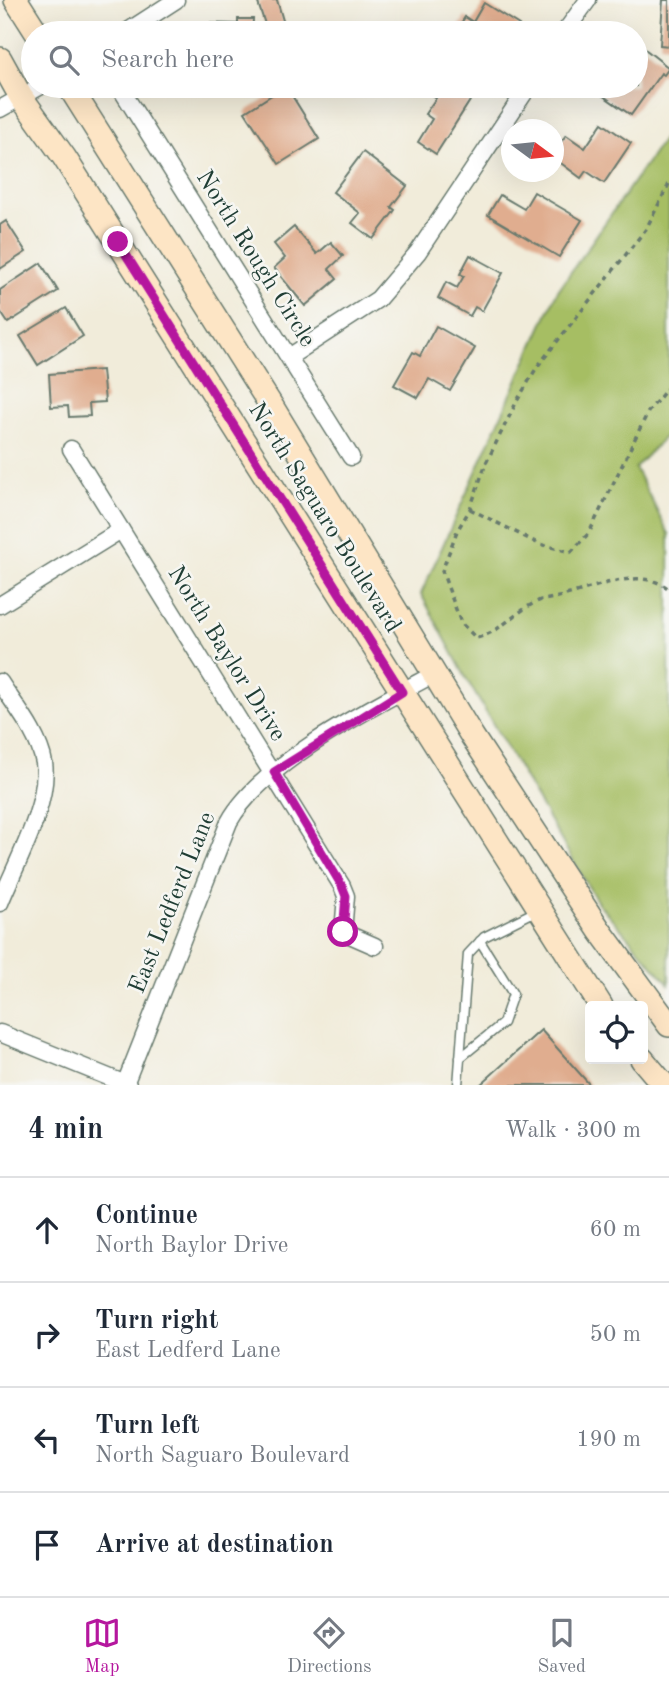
<!DOCTYPE html>
<meta charset="utf-8">
<style>
body{margin:0;font-family:"Old Standard TT",serif;background:#f6f6f7;color:#1f2937}
.controls{position:absolute;right:21px;bottom:21px;display:grid;overflow:hidden;border-radius:7px;box-shadow:0 7px 28px #0002}
.controls button{width:63px;height:63px;display:grid;place-items:center;padding:0;border:0;border-bottom:2px solid #e0e1e3;background:#fff;color:#1f2937;font:35px sans-serif}
.compass{position:absolute;left:501px;top:119px;width:63px;height:63px;border-radius:50%;background:#fff;box-shadow:0 7px 28px #0002;rotate:105deg}
.stop{position:absolute;width:21px;height:21px;margin:-16px;border:5px solid #b5179e;border-radius:50%;background:#fff}
.stop.end{background:#b5179e;border-color:#fff;box-shadow:0 2px 7px #0008}
.list{margin:0;padding:0;list-style:none}
h2{display:flex;justify-content:space-between;align-items:center;height:91px;margin:0;padding:0 28px;font-size:30px}
h2 small{font-size:23px;font-weight:400;color:#747a83}
.list li{display:grid;grid-template-columns:46px 1fr auto;gap:21px;align-items:center;box-sizing:border-box;height:105px;padding:0 28px;border-top:2px solid #e0e1e3}
.list b{display:block;font-size:26px;white-space:nowrap}
.list p{margin:0;font-size:23px;white-space:nowrap;color:#747a83}
.list em{font-size:23px;font-style:normal;color:#747a83}
.icon{flex:none;width:38px;height:38px;fill:none;stroke:currentColor;stroke-width:2;stroke-linecap:round;stroke-linejoin:round}
.map{position:relative;flex:none;width:669px;height:1085px;overflow:hidden}
.search{position:absolute;background:#fff;box-shadow:0 7px 28px #0002;left:21px;right:21px;top:21px;height:77px;display:flex;align-items:center;gap:18px;box-sizing:border-box;padding:0 24px;border-radius:38px;color:#747a83;font-size:26px}
.sheet{height:511px;background:#fff}
nav{display:flex;justify-content:space-around;align-items:center;box-sizing:border-box;height:98px;border-top:2px solid #e0e1e3;background:#fff;font-size:19px;color:#747a83}
nav a{display:grid;justify-items:center;gap:4px}
nav .on{color:#b5179e}
.map>svg:first-child{display:block}
.green{fill:#a6be64;stroke:#627e4c;stroke-width:2}
.building{fill:#e0ad8f}
.lines{fill:none;stroke-linecap:round;stroke-linejoin:round}
.service-casing{stroke:#687a6e;stroke-width:11}
.minor-casing{stroke:#687a6e;stroke-width:19}
.secondary-casing{stroke:#687a6e;stroke-width:26}
.path{stroke:#687a6e;stroke-width:3.5;stroke-dasharray:5 5;stroke-linecap:butt}
.service{stroke:#fff;stroke-width:8}
.minor{stroke:#fff;stroke-width:16}
.secondary{stroke:#fde5c5;stroke-width:23}
.route{stroke:#b5179e;stroke-width:9}
.labels{text-anchor:middle;dominant-baseline:central;stroke-width:5;stroke-linejoin:round;paint-order:stroke}
.street-label{font-size:24px;fill:#1f3d34;stroke:#f6f6f2}
</style>
<div class="map">
<svg width="669" height="1085" viewBox="0 0 669 1085">
<rect width="100%" height="100%" fill="#f6f6f2"/>
<filter id="ink" filterUnits="userSpaceOnUse"><feTurbulence type="fractalNoise" baseFrequency=".0143" numOctaves="2"/><feDisplacementMap in="SourceGraphic" scale="14" xChannelSelector="R" yChannelSelector="G"/><feConvolveMatrix kernelMatrix="1 2 1 2 8 2 1 2 1" color-interpolation-filters="sRGB"/></filter>
<filter id="wash" filterUnits="userSpaceOnUse"><feTurbulence type="fractalNoise" baseFrequency=".00686" numOctaves="4" result="noise"/><feDisplacementMap in="SourceGraphic" scale="28" xChannelSelector="R" yChannelSelector="G"/><feGaussianBlur stdDeviation="1.57" result="paint"/><feColorMatrix in="noise" values="0 0 0 0 0 0 0 0 0 0 0 0 0 0 0 0 0 1.4 0 .05"/><feComposite in="paint" operator="in"/></filter>
<g filter="url(#wash)">
<rect width="100%" height="100%" fill="#f1ecda"/>
<polygon class="green" points="669,131 669,432 635,468 669,534 669,984 598,903 466,678 421,594 557,292"/>
<g id="blocks">
<g class="building">
<polygon points="266,0 277,0 284,24 267,30 258,3"/>
<polygon points="663,0 669,0 669,46 660,45"/>
<polygon points="484,3 519,25 514,33 455,33 465,17 473,22"/>
<polygon points="238,19 253,19 252,33 194,33 194,23 238,24"/>
<polygon points="636,42 669,68 664,75 661,73 631,115 592,88 636,86"/>
<polygon points="286,86 319,139 279,164 245,112"/>
<polygon points="428,86 457,86 473,96 436,154 418,142 432,119 425,114 436,98 425,91"/>
<polygon points="602,123 631,143 604,183 586,171 581,178 554,158 554,152 566,135 585,148"/>
<polygon points="363,152 407,186 391,207 395,210 373,239 352,223 360,213 333,192"/>
<polygon points="534,192 582,220 559,257 488,215 500,195 524,209"/>
<polygon points="6,221 26,252 0,269 0,225"/>
<polygon points="294,227 317,254 331,242 343,256 329,269 337,279 305,306 274,268 285,258 274,244"/>
<polygon points="470,255 503,273 482,311 475,307 470,316 438,298 446,282 457,288 464,276 460,274"/>
<polygon points="41,263 58,291 8,323 0,311 0,290"/>
<polygon points="66,308 83,336 38,365 20,336"/>
<polygon points="436,326 475,348 450,391 429,379 418,398 394,385 413,352 420,356"/>
<polygon points="102,370 105,402 89,403 90,416 69,417 68,406 51,407 49,374"/>
<polygon points="541,1030 590,1085 480,1085"/>
</g>
</g>
</g>
<g filter="url(#ink)">
<use href="#blocks" fill-opacity="0" stroke="#687a6e" stroke-width="2"/>
<g class="lines">
<g class="service-casing">
<g id="service">
<polyline points="460,1058 503,1023 513,994 480,941"/>
<polyline points="458,1085 468,954 484,937 536,911"/>
</g>
</g>
<g class="minor-casing">
<g id="minor">
<polyline points="125,33 176,0"/>
<polyline points="564,33 588,0"/>
<polyline points="119,86 351,457"/>
<polyline points="0,109 41,86"/>
<polyline points="289,357 378,299 418,252 529,86"/>
<polyline points="71,449 342,886 346,896 343,932 375,946"/>
<polyline points="0,605 121,530"/>
<path d="M0,682C15,706 39,734 44,763C50,804 15,865 0,903"/>
<polyline points="0,1033 128,1085"/>
<path d="M125,1084L229,822C262,762 375,706 436,673"/>
</g>
</g>
<g class="secondary-casing">
<g id="secondary">
<polyline points="16,0 37,33"/>
<polyline points="0,59 21,97 64,157 601,1006"/>
<polyline points="69,86 272,407 472,736 600,931 669,1025"/>
<polyline points="642,1059 664,1085"/>
</g>
</g>
<g class="path">
<path d="M669,184L646,229L537,367L517,401L486,463L470,509L457,531L442,571L461,623L476,638C502,632 517,609 541,600C579,597 635,562 669,589"/>
<polyline points="470,509 539,544 571,552 589,533 648,412 669,386"/>
</g>
<use href="#service" class="service"/>
<use href="#minor" class="minor"/>
<use href="#secondary" class="secondary"/>
</g>
</g>
<g class="lines" filter="url(#ink)">
<polyline class="route" points="118,242 402,692 274,772 342,886 346,896 343,932"/>
</g>
<g class="labels">
<g class="street-label">
<text transform="translate(255 259) rotate(58)">North Rough Circle</text>
<text transform="translate(324 518) rotate(58)">North Saguaro Boulevard</text>
<text transform="translate(226 654) rotate(58)">North Baylor Drive</text>
<text transform="translate(173 903) rotate(-68)">East Ledferd Lane</text>
</g>
</g>
</svg>
<div class="controls">
<button><svg class="icon" aria-label="locate" viewBox="0 0 24 24"><circle cx="12" cy="12" r="6"/><path d="M12 2v4M12 18v4M2 12h4M18 12h4"/></svg></button>
</div>
<svg class="compass" viewBox="-18 -18 36 36"><path d="M0-13l5 13h-10z" fill="#e53935"/><path d="M0 13l5-13h-10z" fill="#747a83"/></svg>
<div class="stop" style="left:343px;top:932px"></div>
<div class="stop end" style="left:118px;top:242px"></div>
<div class="search"><svg class="icon" aria-label="search" viewBox="0 0 24 24"><circle cx="10" cy="10" r="6"/><path d="M15 15l6 6"/></svg>Search here</div>
</div>
<section class="sheet">
<h2>4 min<small>Walk · 300 m</small></h2>
<ul class="list">
<li><svg class="icon" aria-label="ahead" viewBox="0 0 24 24"><path d="M12 20V5M6 11l6-6 6 6"/></svg><div><b>Continue</b><p>North Baylor Drive</p></div><em>60 m</em></li>
<li><svg class="icon" aria-label="right" viewBox="0 0 24 24"><path d="M7 20v-9h11M14 6l5 5-5 5"/></svg><div><b>Turn right</b><p>East Ledferd Lane</p></div><em>50 m</em></li>
<li><svg class="icon" aria-label="left" viewBox="0 0 24 24"><path d="M17 20v-9H6M10 6l-5 5 5 5"/></svg><div><b>Turn left</b><p>North Saguaro Boulevard</p></div><em>190 m</em></li>
<li><svg class="icon" aria-label="arrive" viewBox="0 0 24 24"><path d="M6 21V4h12l-3 4 3 4H6"/></svg><div><b>Arrive at destination</b></div></li>
</ul>
</section>
<nav>
<a class="on"><svg class="icon" aria-label="map" viewBox="0 0 24 24"><path d="M3 6l6-2 6 2 6-2v14l-6 2-6-2-6 2zM9 4v14M15 6v14"/></svg>Map</a>
<a><svg class="icon" aria-label="directions" viewBox="0 0 24 24"><path d="M12 3l9 9-9 9-9-9zM9 14v-3h6M13 9l2 2-2 2"/></svg>Directions</a>
<a><svg class="icon" aria-label="saved" viewBox="0 0 24 24"><path d="M7 4h10v16l-5-4-5 4z"/></svg>Saved</a>
</nav>
